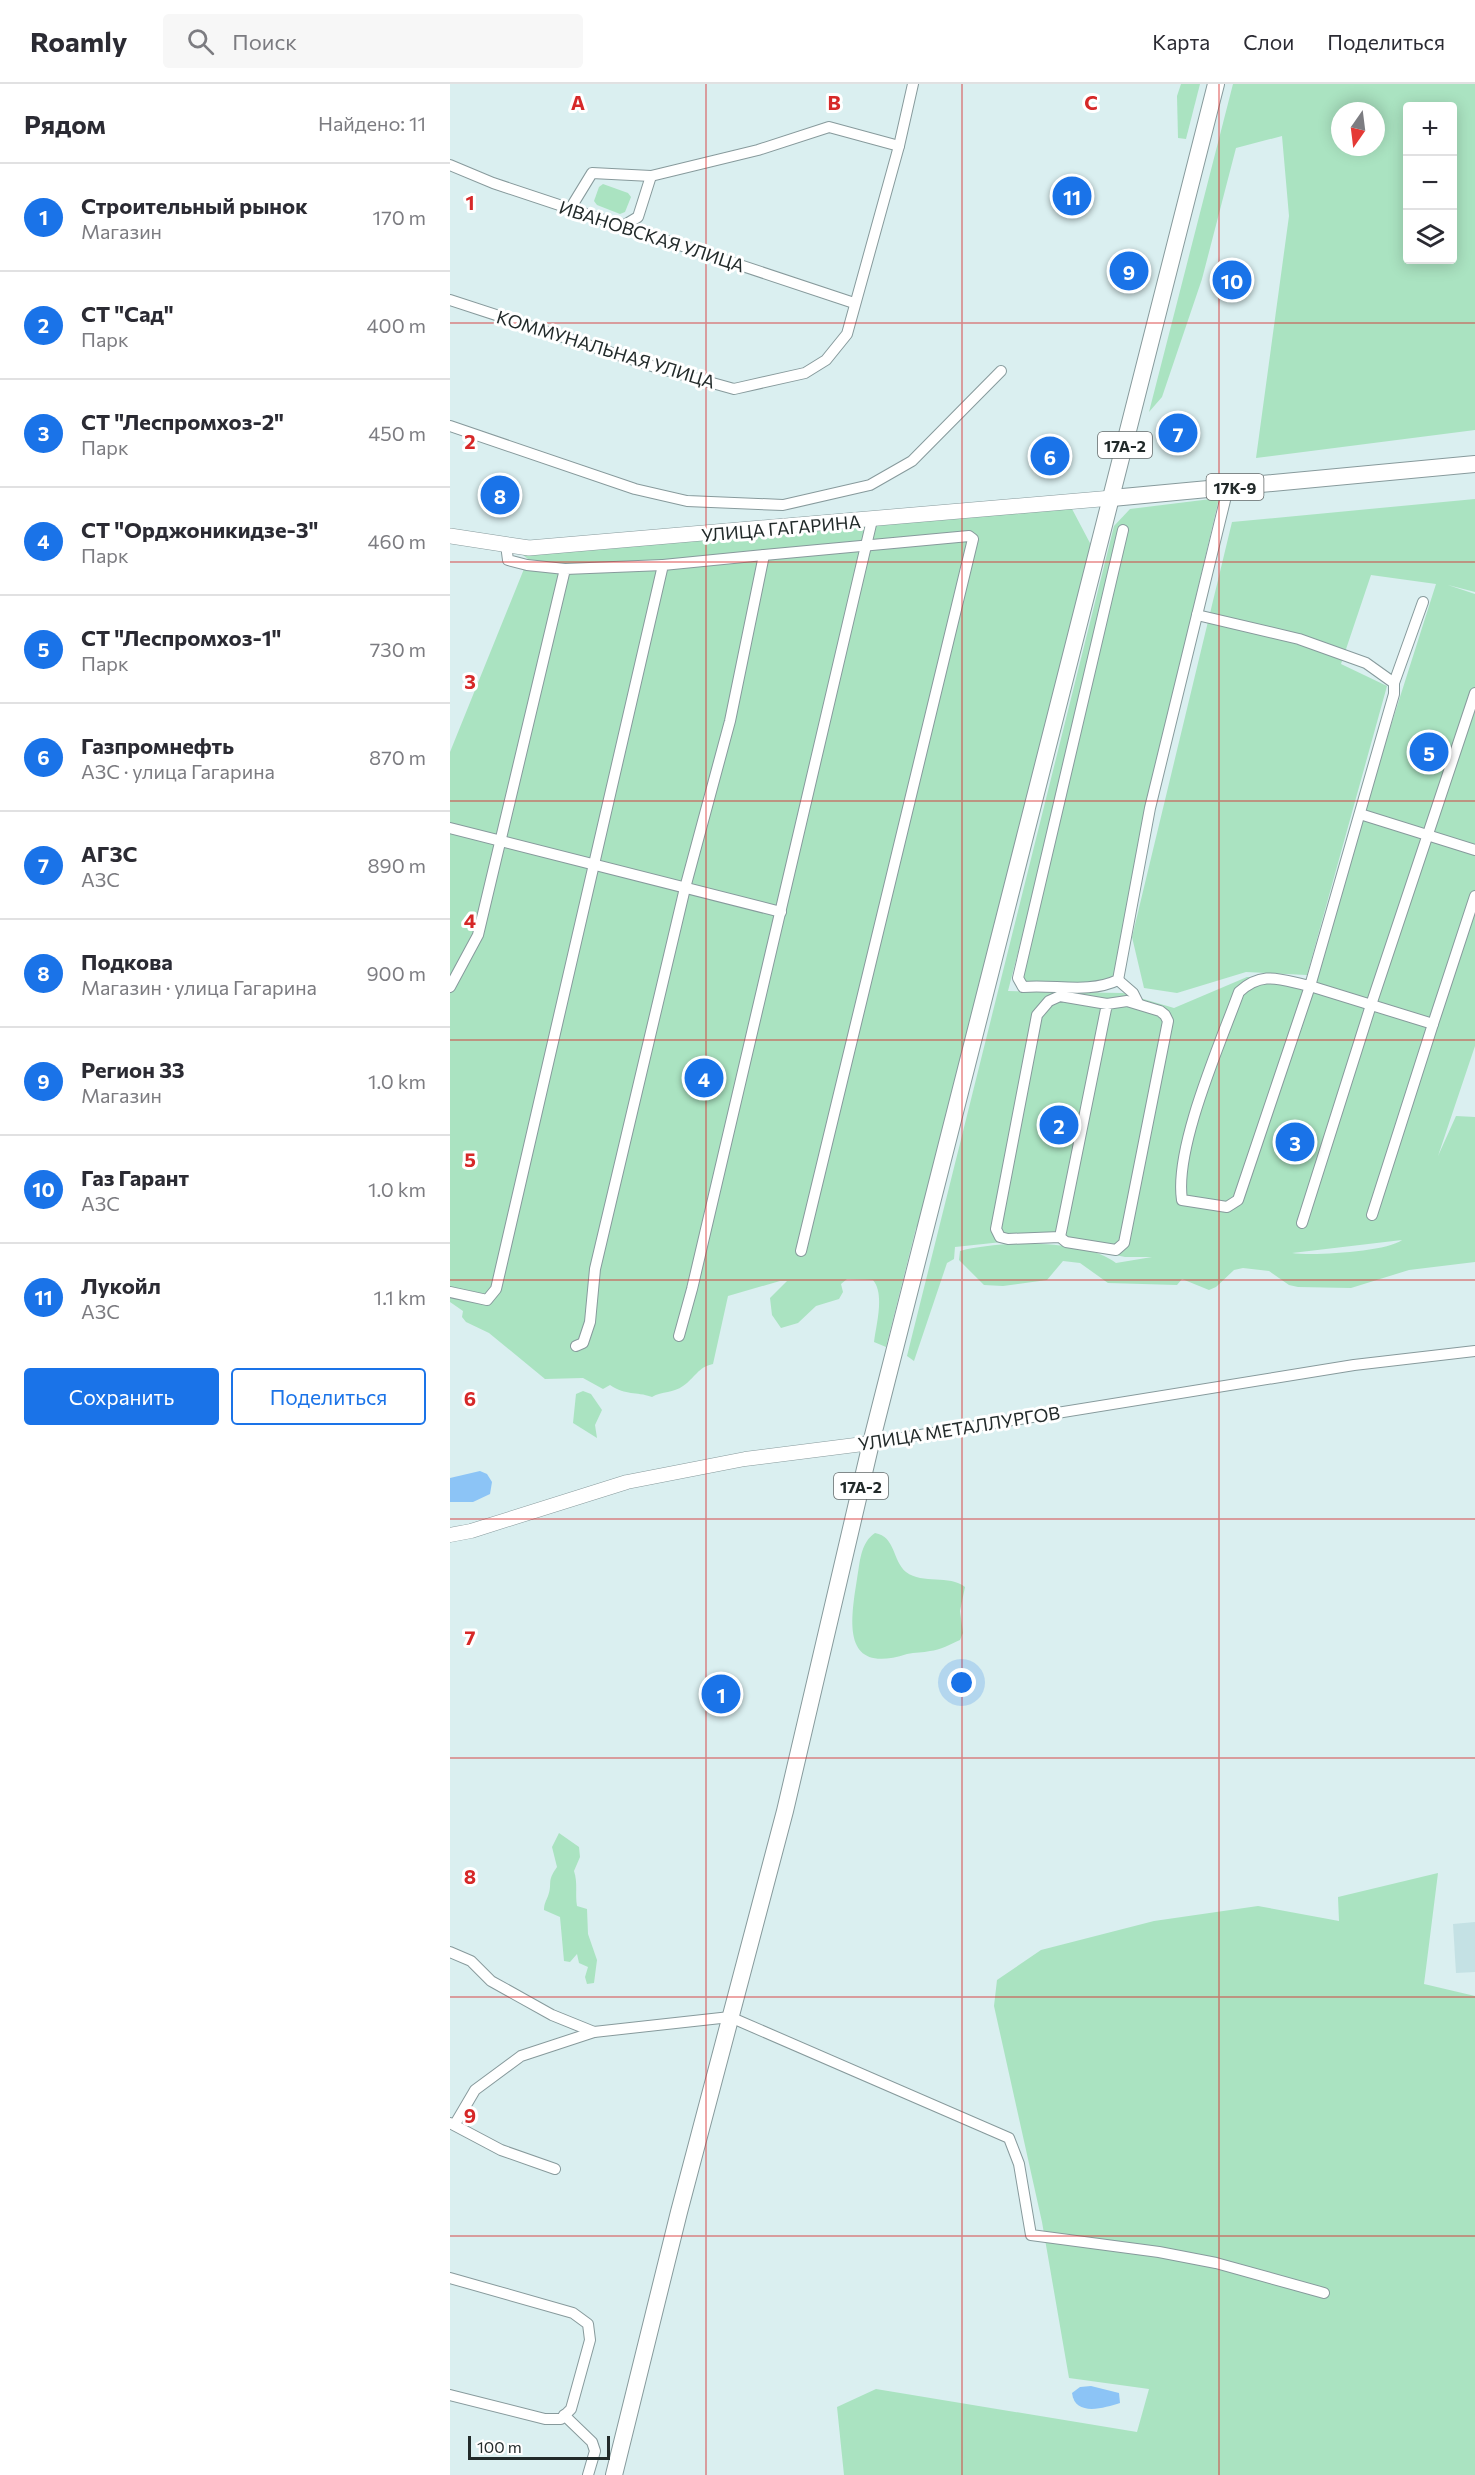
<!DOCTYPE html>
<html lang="ru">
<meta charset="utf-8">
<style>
body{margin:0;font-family:Commissioner,sans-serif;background:#f7f7f7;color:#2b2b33}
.controls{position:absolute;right:18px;top:18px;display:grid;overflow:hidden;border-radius:6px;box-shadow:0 3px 15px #0003}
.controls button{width:54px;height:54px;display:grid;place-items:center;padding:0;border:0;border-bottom:2px solid #e1e1e2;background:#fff;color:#2b2b33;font:30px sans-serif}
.compass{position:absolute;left:881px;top:18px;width:54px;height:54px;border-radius:50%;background:#fff;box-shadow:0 3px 15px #0003;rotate:194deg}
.scale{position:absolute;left:18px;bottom:15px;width:142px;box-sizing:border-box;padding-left:6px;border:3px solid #222a2a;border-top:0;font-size:16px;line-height:21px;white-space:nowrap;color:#222a2a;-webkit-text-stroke:4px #fff;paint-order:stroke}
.you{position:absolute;left:512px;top:1599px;width:21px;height:21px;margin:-15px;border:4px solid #fff;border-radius:50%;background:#1a73e8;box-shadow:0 0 0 9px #1a73e833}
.badge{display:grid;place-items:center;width:39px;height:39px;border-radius:50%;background:#1a73e8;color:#fff;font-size:20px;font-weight:700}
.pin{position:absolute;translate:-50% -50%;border:3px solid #fff;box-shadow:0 2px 6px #0006}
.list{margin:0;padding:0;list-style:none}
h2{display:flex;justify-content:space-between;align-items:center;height:78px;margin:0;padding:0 24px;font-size:26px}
h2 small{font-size:20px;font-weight:400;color:#7c7c81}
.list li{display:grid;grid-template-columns:39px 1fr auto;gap:18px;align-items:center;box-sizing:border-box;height:108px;padding:0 24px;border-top:2px solid #e1e1e2}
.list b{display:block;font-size:22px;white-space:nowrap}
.list p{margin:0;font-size:20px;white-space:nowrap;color:#7c7c81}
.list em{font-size:20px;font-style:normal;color:#7c7c81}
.actions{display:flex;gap:12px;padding:18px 24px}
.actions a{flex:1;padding:14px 0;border:2px solid #1a73e8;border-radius:6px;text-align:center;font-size:21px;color:#1a73e8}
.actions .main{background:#1a73e8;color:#fff}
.icon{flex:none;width:33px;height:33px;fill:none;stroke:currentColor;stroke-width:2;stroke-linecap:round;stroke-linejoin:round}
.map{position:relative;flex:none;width:1025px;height:2391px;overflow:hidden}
header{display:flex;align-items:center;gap:36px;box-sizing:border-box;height:84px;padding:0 30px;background:#fff;border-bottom:2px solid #e1e1e2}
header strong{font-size:28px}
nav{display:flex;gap:33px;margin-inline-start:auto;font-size:21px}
.search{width:420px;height:54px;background:#f7f7f7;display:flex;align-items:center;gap:15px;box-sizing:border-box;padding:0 21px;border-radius:6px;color:#7c7c81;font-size:22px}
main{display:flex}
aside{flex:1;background:#fff}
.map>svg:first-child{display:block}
.built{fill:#c4e1e4}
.green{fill:#aae3c1;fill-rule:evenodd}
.water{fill:#8cc4f6}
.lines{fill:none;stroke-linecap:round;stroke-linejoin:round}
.minor-casing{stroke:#879a9c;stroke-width:12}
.tertiary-casing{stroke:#879a9c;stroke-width:15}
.secondary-casing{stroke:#879a9c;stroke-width:16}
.primary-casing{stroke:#879a9c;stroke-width:18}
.minor{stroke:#fff;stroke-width:10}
.tertiary{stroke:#fff;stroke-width:14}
.secondary{stroke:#fff;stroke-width:15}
.primary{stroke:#fff;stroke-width:16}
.grid{fill:none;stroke:#d62828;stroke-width:1.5;stroke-opacity:0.55}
.labels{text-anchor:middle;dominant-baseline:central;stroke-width:6;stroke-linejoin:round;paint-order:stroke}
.shield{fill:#fff;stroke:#646a6a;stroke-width:1.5}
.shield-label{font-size:16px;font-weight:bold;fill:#222a2a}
.street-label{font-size:18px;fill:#222a2a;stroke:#fff}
.grid-label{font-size:20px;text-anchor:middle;font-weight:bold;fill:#d62828;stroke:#fff;stroke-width:6;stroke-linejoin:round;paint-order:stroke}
</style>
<header>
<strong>Roamly</strong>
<div class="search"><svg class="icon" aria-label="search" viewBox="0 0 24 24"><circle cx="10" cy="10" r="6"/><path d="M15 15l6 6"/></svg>Поиск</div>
<nav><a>Карта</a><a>Слои</a><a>Поделиться</a></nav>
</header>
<main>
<aside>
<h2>Рядом<small>Найдено: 11</small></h2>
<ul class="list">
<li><span class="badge">1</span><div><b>Строительный рынок</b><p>Магазин</p></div><em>170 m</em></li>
<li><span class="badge">2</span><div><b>СТ &quot;Сад&quot;</b><p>Парк</p></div><em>400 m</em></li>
<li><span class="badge">3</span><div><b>СТ &quot;Леспромхоз-2&quot;</b><p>Парк</p></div><em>450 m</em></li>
<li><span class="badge">4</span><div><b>СТ &quot;Орджоникидзе-3&quot;</b><p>Парк</p></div><em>460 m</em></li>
<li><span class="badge">5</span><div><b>СТ &quot;Леспромхоз-1&quot;</b><p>Парк</p></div><em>730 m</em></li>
<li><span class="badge">6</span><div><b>Газпромнефть</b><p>АЗС · улица Гагарина</p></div><em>870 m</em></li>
<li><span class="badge">7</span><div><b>АГЗС</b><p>АЗС</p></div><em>890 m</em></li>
<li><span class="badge">8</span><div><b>Подкова</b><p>Магазин · улица Гагарина</p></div><em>900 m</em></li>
<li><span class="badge">9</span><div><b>Регион 33</b><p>Магазин</p></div><em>1.0 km</em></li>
<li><span class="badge">10</span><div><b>Газ Гарант</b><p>АЗС</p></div><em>1.0 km</em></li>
<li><span class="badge">11</span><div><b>Лукойл</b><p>АЗС</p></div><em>1.1 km</em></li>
</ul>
<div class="actions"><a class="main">Сохранить</a><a>Поделиться</a></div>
</aside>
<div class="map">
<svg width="1025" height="2391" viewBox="0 0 1025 2391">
<rect width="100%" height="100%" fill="#daeff0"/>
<polygon class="built" points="1025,1838 1025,1888 1006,1889 1003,1840"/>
<g class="green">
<polygon points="731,0 750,0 736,55 728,54 727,12"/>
<path d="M783,0H1025V346L806,374L839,132L832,52L786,64L752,195L712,313L699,328ZM958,22H1002V176H958ZM890,27H926V63H890Z"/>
<polygon points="153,100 178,109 181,113 175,128 170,130 147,121 144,117 149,103"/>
<path d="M769,414L697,722L665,893L656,899H575L573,891L651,547L558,907L673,909L724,924L797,893H825L858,902L986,500L921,491L891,580L937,602L857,891L796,888L727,909L694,904L682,853L782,438L1025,415V508L998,501L1025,510V962L988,1072L1006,1032L1025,1033V1178L959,1186L901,1204L848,1203L839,1201L819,1187L793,1184L784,1186L766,1203L759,1206L732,1195L727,1201L658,1199L630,1179L613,1177L597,1196L553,1202L534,1201L509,1176L510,1167C547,1157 635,1154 666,1179L702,1173H675L607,1159L552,1158L505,1163L504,1175L497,1179L464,1277L457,1272L664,442L680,425ZM952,1156C936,1168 863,1172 842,1169Z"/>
<path d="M621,423L641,461L471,1139L466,1144L436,1263L424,1258C426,1241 435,1210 423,1196L397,1195L391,1200L393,1208L389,1215L366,1222L348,1239L331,1244L322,1231L320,1214L337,1197H330L278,1212L263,1280C248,1283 245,1294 233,1302C224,1309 212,1307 202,1313C185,1307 177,1312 160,1301L153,1305L133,1294L95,1295L39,1249L16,1238L12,1233L13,1227L0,1218V668L78,475L73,471Z"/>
<polygon points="133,1307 141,1310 152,1326 145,1341 147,1354 123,1339 126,1310"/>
<path d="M425,1449C446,1453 442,1476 456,1488C473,1501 499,1490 515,1503L510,1527L513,1549L510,1556C501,1560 490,1566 480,1567C473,1569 465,1568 457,1570C392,1591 400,1539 407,1495C410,1479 410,1459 425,1449Z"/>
<path d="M109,1749L129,1763L130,1773L124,1787C128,1799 125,1810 127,1822L137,1825L138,1850L147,1876L144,1899L137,1900L135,1893L138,1883L129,1879L127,1870L120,1878L114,1877L110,1833L94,1826C94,1820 96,1817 98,1812C103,1799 96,1798 107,1783L102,1763Z"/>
<polygon points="988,1789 974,1900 1025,1912 1025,2391 394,2391 387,2323 426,2305 687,2348 699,2305 619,2294 592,2138 544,1922 547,1896 591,1866 704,1837 808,1822 889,1837 888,1813"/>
</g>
<g class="water">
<polygon points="30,1387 37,1390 42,1398 40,1410 23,1418 0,1418 0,1394"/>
<path d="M641,2302L669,2309L670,2319C654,2324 625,2333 622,2309L630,2303Z"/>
</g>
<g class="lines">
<g class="minor-casing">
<g id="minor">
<polyline points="0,81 43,99 404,219"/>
<polyline points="120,125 142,89 201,92 308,66 379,43 449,62"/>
<polyline points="173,142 188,133 201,92"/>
<polyline points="0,216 205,283 284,305 355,289 376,276 397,250 449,62 463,0"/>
<polyline points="0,342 185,405 237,417 333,421 420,401 462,377 551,287"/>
<path d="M673,446L568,894L573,903C604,900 639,910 668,896L700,724L778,404"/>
<polyline points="56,461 58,476 77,481 115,485"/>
<path d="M747,531L849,555L916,579L944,599V610L860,902C830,896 813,886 789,908C770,960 724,1064 732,1116L777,1123L788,1116L860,902L983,940L922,1131"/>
<polyline points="944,599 973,518"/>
<polyline points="910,730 1025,766"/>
<polyline points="0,744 331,828"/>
<polyline points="668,896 683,909 688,919"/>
<polyline points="0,903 28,851 115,485 213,481"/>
<polyline points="983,940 1025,812"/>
<polyline points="852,1139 921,921 1025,609"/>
<polyline points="610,1153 558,1155 550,1153 546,1145 587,931 599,917 610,912 657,920 677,917 710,927 715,931 718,937 674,1159 666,1166 616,1158 610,1153 657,920"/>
<polyline points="0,1208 37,1216 46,1205 213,481 314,471"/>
<polyline points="229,1252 242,1205 422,436"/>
<polyline points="126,1262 133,1259 140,1238 145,1185 235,804 280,637 314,471 519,452 523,455 351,1167"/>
<polyline points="421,1359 904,1281 1025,1267"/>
<polyline points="0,1868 21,1877 41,1897 102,1931 144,1948"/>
<polyline points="0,2039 51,2066 105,2085"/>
<polyline points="5,2040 25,2006 71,1972 144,1948 280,1933 559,2054 569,2080 581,2151 709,2168 766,2179 874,2209"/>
<polyline points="0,2194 123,2229 138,2240 140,2256 121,2325 111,2335 95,2335 0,2311"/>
<polyline points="114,2331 142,2358 145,2367 138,2391"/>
</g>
</g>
<g class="tertiary-casing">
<polyline id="tertiary" points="0,1451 21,1447 177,1398 295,1375 421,1359"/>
</g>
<g class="secondary-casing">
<polyline id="secondary" points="0,452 79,464 662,414"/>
</g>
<g class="primary-casing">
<g id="primary">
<polyline points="662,414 1025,380"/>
<polyline points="164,2391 229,2128 335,1727 421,1359 766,0"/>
</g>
</g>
<use href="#minor" class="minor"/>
<use href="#tertiary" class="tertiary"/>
<use href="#secondary" class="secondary"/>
<use href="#primary" class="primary"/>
</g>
<path class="grid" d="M256,0V2391M512,0V2391M769,0V2391M0,239H1025M0,478H1025M0,717H1025M0,956H1025M0,1196H1025M0,1435H1025M0,1674H1025M0,1913H1025M0,2152H1025"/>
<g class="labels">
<g class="shield">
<rect x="648" y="348" width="54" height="26" rx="4.5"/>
<rect x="756.5" y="390" width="57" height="26" rx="4.5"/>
<rect x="384" y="1389" width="54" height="26" rx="4.5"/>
</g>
<g class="shield-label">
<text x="675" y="361">17А-2</text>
<text x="785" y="403">17К-9</text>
<text x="411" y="1402">17А-2</text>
</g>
<g class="street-label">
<text transform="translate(202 152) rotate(18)">ИВАНОВСКАЯ УЛИЦА</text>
<text transform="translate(156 265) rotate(17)">КОММУНАЛЬНАЯ УЛИЦА</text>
<text transform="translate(331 444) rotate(-5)">УЛИЦА ГАГАРИНА</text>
<text transform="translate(509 1344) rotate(-9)">УЛИЦА МЕТАЛЛУРГОВ</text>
</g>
</g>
<g class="grid-label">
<text x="128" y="26">A</text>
<text x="384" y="26">B</text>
<text x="641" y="26">C</text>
<text x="20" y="126">1</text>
<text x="20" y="365">2</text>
<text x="20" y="605">3</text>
<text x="20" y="844">4</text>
<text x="20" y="1083">5</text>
<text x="20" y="1322">6</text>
<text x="20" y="1561">7</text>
<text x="20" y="1800">8</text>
<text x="20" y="2039">9</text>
</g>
</svg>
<div class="controls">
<button>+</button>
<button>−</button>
<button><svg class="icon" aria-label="layers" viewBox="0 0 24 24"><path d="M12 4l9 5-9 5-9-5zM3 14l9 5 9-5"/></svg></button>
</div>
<svg class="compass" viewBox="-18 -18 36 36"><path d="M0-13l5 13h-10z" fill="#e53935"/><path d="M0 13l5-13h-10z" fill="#7c7c81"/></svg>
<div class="scale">100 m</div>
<div class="you"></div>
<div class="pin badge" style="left:271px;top:1610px">1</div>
<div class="pin badge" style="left:609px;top:1041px">2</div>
<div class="pin badge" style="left:845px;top:1058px">3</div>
<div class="pin badge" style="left:254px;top:994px">4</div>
<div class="pin badge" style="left:979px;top:668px">5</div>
<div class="pin badge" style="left:600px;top:372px">6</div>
<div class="pin badge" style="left:728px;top:349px">7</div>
<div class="pin badge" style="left:50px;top:411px">8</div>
<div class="pin badge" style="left:679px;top:187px">9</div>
<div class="pin badge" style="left:782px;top:196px">10</div>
<div class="pin badge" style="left:622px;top:112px">11</div>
</div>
</main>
